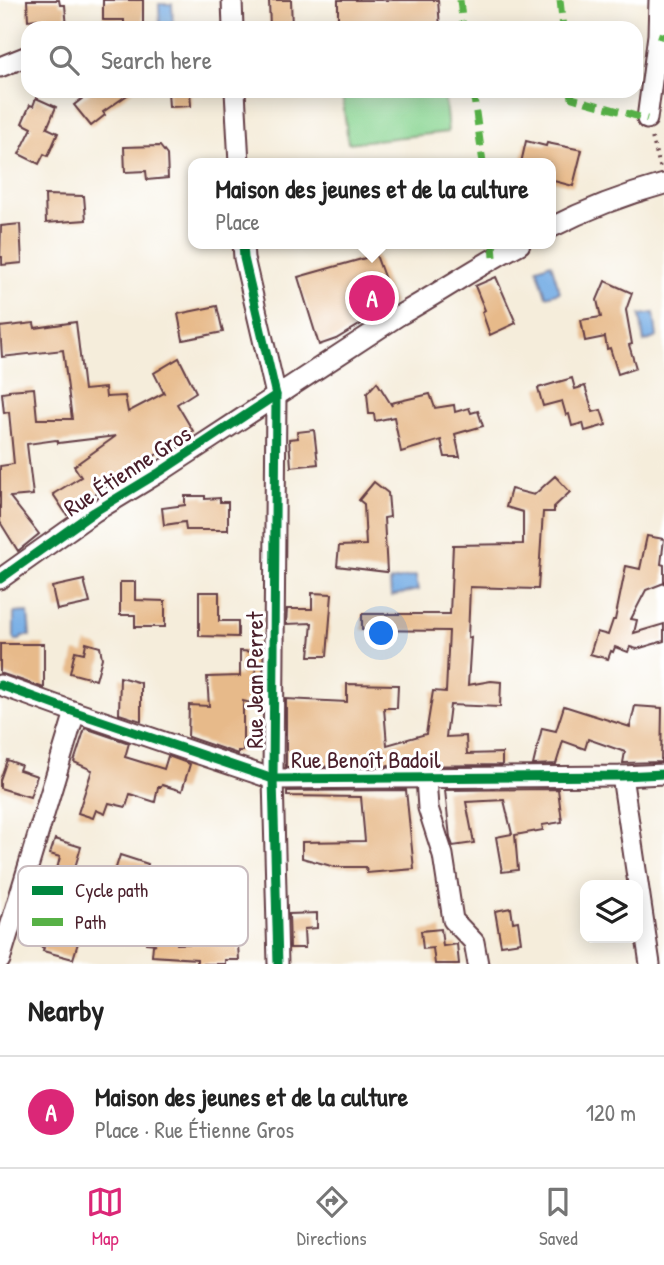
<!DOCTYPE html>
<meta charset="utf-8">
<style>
body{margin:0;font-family:"Patrick Hand",sans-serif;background:#f6f6f6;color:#222}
.controls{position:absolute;right:21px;bottom:21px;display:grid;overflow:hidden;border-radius:14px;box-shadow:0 4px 18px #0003}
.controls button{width:63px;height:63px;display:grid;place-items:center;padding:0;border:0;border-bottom:2px solid #e0e0e0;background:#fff;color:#222;font:35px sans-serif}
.you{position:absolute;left:382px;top:634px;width:24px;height:24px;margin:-18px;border:5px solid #fff;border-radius:50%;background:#1a73e8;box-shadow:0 0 0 10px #1a73e833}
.badge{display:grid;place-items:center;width:46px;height:46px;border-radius:50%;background:#db2777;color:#fff;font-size:23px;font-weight:700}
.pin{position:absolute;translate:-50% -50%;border:4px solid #fff;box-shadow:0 2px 7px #0006}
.popup{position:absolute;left:188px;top:158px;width:368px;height:91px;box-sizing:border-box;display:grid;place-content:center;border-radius:14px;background:#fff;filter:drop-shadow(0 2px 5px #0005);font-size:23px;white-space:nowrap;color:#767676}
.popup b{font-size:26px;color:#222}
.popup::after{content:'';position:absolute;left:50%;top:100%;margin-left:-14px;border:14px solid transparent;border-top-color:#fff}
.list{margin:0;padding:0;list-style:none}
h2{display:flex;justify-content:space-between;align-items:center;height:91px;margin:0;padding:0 28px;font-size:30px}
h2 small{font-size:23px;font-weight:400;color:#767676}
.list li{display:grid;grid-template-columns:46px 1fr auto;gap:21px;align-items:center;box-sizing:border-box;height:112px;padding:0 28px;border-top:2px solid #e0e0e0}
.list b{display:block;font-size:26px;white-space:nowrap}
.list p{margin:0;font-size:23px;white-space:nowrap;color:#767676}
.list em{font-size:23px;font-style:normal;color:#767676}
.icon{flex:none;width:38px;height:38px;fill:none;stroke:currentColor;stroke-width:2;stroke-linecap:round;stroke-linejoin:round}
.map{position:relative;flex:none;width:664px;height:964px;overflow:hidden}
.search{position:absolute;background:#fff;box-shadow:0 4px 18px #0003;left:21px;right:21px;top:21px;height:77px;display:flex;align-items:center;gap:18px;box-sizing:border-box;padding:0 24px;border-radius:21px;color:#767676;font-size:26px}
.sheet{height:203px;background:#fff}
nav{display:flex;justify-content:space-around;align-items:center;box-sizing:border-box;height:98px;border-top:2px solid #e0e0e0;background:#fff;font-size:19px;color:#767676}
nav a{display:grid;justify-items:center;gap:4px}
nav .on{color:#db2777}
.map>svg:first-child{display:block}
.green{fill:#8ad593;stroke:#6a7a5f;stroke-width:2}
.water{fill:#76ade5;stroke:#606688;stroke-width:2}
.building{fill:#e7ba8a}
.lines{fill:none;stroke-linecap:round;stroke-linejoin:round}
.minor-casing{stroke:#643e45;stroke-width:23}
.path{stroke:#643e45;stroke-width:3.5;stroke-dasharray:2 5;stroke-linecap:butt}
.minor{stroke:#fff;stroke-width:19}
.quiet{stroke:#57b146;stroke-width:7;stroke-dasharray:14 7;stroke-linecap:butt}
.cycleway-casing{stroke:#fff;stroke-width:13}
.cycleway{stroke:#00873e;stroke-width:9}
.labels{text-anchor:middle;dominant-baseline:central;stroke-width:6;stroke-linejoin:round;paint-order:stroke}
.street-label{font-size:24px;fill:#4a1f2b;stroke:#fff}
.key{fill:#fff;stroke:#c9bcbf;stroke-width:2}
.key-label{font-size:19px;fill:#4a1f2b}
</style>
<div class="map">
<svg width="664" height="964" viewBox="0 0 664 964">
<rect width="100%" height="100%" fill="#fff"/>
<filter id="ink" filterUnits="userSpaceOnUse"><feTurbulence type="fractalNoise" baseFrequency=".0143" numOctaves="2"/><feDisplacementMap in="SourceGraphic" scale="14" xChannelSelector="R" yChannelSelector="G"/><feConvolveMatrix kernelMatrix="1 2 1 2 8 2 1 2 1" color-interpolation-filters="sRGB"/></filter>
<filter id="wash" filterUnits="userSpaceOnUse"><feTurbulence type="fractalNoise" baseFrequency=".00686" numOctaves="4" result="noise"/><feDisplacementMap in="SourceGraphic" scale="28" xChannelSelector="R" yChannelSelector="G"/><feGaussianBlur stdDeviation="1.57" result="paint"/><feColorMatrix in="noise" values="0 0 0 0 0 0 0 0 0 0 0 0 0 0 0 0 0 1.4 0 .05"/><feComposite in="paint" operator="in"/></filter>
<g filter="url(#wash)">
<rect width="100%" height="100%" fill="#f5eddb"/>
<polygon class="green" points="356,91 444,91 448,132 348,143 342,93"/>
<g class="water">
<polygon points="159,4 172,4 173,28 160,28"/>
<polygon points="551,263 560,292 546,296 537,268"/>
<polygon points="654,313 657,337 644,342 640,315"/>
<polygon points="416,576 418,590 391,596 390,581"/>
<polygon points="28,612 30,636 22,636 20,640 14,640 14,613"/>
</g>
<g id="blocks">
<g class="building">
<polygon points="27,0 59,0 60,5 65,5 67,28 38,28 37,19 28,20"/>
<polygon points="103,0 143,0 143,28 124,28 124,20 103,20"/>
<polygon points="269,0 291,0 292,28 270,28"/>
<polygon points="338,0 438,0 440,28 338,28"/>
<polygon points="92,91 133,91 103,112 105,115 91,126 74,105"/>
<polygon points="168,91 190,91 191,106 169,107"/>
<polygon points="36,98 56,107 47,128 58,133 48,156 44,154 39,164 19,154 32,128 22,123 30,105 33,106"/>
<polygon points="526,141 546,146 547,143 582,150 573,186 550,180 550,163 521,163"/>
<polygon points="160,146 167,155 168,178 147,180 146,171 125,172 124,147"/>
<polygon points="45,195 84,196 86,220 46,223"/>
<polygon points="20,224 22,263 2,265 2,257 0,257 1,226"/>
<polygon points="376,255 394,304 336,339 319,345 298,277"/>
<polygon points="496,277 516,323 490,335 482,312 485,310 475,286"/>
<polygon points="605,281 632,293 626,310 632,344 629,345 636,368 618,374 610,348 607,349 605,337 585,341 581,320 601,317 597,300"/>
<polygon points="217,306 223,332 183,340 178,314"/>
<polygon points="76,322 84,390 105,388 106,397 125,396 128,412 164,393 154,373 179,358 196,392 177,404 193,431 92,496 67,515 53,494 81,477 74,466 116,436 58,443 58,441 56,440 27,444 33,495 10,497 39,534 18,551 0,522 0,466 14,464 9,412 4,413 2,393 9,392 9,390 34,388 37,419 72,419 63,350 2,357 0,327 34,323 35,328"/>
<polygon points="572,378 575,389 585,386 593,412 601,410 606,425 585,431 583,423 572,426 569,414 566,415 562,401 543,406 538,388"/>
<polygon points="377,382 392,406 391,403 430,394 435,408 454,405 455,412 469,408 471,413 478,411 483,426 455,434 460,457 445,457 441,440 401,452 394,417 375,421 374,414 369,414 367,393"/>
<polygon points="314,430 318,464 291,467 289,439 298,438 297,432"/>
<polygon points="555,476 570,492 554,507 554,512 543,512 538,589 470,587 468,638 471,637 468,685 491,681 501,682 500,707 450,705 446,737 466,736 467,754 502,753 502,765 286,767 286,699 347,702 347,684 398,685 397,708 384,708 387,745 426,734 433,691 446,692 449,631 362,630 362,614 450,614 453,545 523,544 523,512 506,507 511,489 534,495"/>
<polygon points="374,482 388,493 390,517 384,518 387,572 337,566 339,546 366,545 364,504 359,500"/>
<polygon points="185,496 205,496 205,499 220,498 220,502 228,502 228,530 186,530 185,522 164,525 162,508 185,505"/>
<polygon points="647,536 664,539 661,564 664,565 664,583 646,590 631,619 637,620 634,633 664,624 664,641 637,649 630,647 628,652 615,647 613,652 611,651 608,659 590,654 597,632 608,635 613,620 615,620 626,566 640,569"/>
<polygon points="84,580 90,603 57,610 52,587"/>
<polygon points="120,582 135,582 135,600 165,601 165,627 135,627 135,615 120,615"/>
<polygon points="199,592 219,592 219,621 238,621 238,637 199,636"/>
<polygon points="312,593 332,594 327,656 309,656 312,623 286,624 287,609 312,609"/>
<polygon points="86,643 100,647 102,658 96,680 70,673 75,651 84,653"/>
<polygon points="0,644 44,644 44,688 0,673"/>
<polygon points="240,651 256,652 255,704 243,701 243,751 238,751 238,754 188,737 189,705 209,706 207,677 240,676"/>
<polygon points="120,677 141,683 141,721 119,714"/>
<polygon points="564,706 630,727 635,706 662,708 661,762 623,763 625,752 588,739 585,749 563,741 556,764 533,765 542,728 556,731"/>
<polygon points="85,728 129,743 125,757 164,769 168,756 190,764 182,791 162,785 161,787 158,787 155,802 130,794 126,807 109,803 105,814 96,810 93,818 78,813 92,770 74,762"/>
<polygon points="7,760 21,765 19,770 37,776 30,797 0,788 0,780"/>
<polygon points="558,789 562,822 542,825 543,830 515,835 518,870 502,872 496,837 512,834 504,800 466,802 474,843 453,846 450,838 445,790"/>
<polygon points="406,790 414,869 367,873 366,867 335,867 302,858 302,842 365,841 361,797 287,796 287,791"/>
<polygon points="55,839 81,847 73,874 57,869 60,857 50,854"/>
<polygon points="120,855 148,864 147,869 174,878 176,874 190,879 221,878 221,874 242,874 242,879 245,879 245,894 233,895 233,903 190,903 188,909 179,906 177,944 215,943 215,940 235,939 235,945 238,945 239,960 225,960 225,964 197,964 197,959 152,956 153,945 156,944 146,943 149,896 115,885 119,872 115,871"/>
<polygon points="58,894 90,904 73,959 43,951 44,948 41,947"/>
<polygon points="511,908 513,922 518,921 521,942 501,945 495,911"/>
<polygon points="317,913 317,928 304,929 305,948 290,948 289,914"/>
<polygon points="441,929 443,946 457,944 459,964 435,964 433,948 423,949 421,931"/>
</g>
</g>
</g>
<g filter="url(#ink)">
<use href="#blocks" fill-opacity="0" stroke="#643e45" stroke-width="2"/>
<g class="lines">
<g class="minor-casing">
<g id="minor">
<polyline points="232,0 233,28"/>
<polyline points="0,67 25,57"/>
<polyline points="235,91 239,163"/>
<polyline points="647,119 658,35 659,0"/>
<path d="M550,228C587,209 624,195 664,184"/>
<polyline points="243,244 244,258 276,395 273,779 278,964"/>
<path d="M0,579L94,512L160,472L398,316C439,293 478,266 520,244"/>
<polyline points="0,685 75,712 273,779 622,776 664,774"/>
<polyline points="622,776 650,964"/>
<polyline points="426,778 428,808 443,855 453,920 474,942 478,964"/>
<polyline points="0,960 75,712"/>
</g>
</g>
<polyline class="path" points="652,138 660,167"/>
<use href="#minor" class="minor"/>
<g class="quiet">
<polyline points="460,0 463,28"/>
<polyline points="560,0 563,28"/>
<polyline points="658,35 664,37"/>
<polyline points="25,57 28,57"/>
<polyline points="473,91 483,163"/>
<polyline points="571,91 572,98 647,119"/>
<polyline points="493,244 494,257"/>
</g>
<g class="cycleway-casing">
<g id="cycleway">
<polyline points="243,244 244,258 276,395 273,779 278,964"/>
<polyline points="0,579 94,512 160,472 276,395"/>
<polyline points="0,685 75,712 273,779 622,776 664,774"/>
</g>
</g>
<use href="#cycleway" class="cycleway"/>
</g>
</g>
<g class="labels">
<g class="street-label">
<text transform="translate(127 470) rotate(-33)">Rue Étienne Gros</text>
<text transform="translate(254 680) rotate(-90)">Rue Jean Perret</text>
<text x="366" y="759">Rue Benoît Badoil</text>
</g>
</g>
<rect x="18" y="866" width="230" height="80" rx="10" class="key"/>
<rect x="32" y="886" width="31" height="9" fill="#00873e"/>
<rect x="32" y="918" width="31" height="8" fill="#57b146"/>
<g class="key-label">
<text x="75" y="897">Cycle path</text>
<text x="75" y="929">Path</text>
</g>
</svg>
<div class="controls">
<button><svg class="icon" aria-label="layers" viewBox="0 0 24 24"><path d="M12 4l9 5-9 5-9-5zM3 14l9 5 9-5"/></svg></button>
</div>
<div class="you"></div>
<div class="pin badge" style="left:372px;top:298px">A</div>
<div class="popup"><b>Maison des jeunes et de la culture</b>Place</div>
<div class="search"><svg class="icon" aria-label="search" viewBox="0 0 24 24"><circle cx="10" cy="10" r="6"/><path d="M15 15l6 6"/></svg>Search here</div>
</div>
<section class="sheet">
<h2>Nearby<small></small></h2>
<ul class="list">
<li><span class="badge">A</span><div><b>Maison des jeunes et de la culture</b><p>Place · Rue Étienne Gros</p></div><em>120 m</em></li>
</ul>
</section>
<nav>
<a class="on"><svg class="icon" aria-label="map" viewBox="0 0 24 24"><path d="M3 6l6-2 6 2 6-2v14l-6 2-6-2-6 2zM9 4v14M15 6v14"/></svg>Map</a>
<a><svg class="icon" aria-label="directions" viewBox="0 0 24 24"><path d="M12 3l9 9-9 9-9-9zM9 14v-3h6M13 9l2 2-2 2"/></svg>Directions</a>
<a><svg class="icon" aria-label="saved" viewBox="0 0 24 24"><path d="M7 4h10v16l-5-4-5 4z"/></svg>Saved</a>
</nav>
